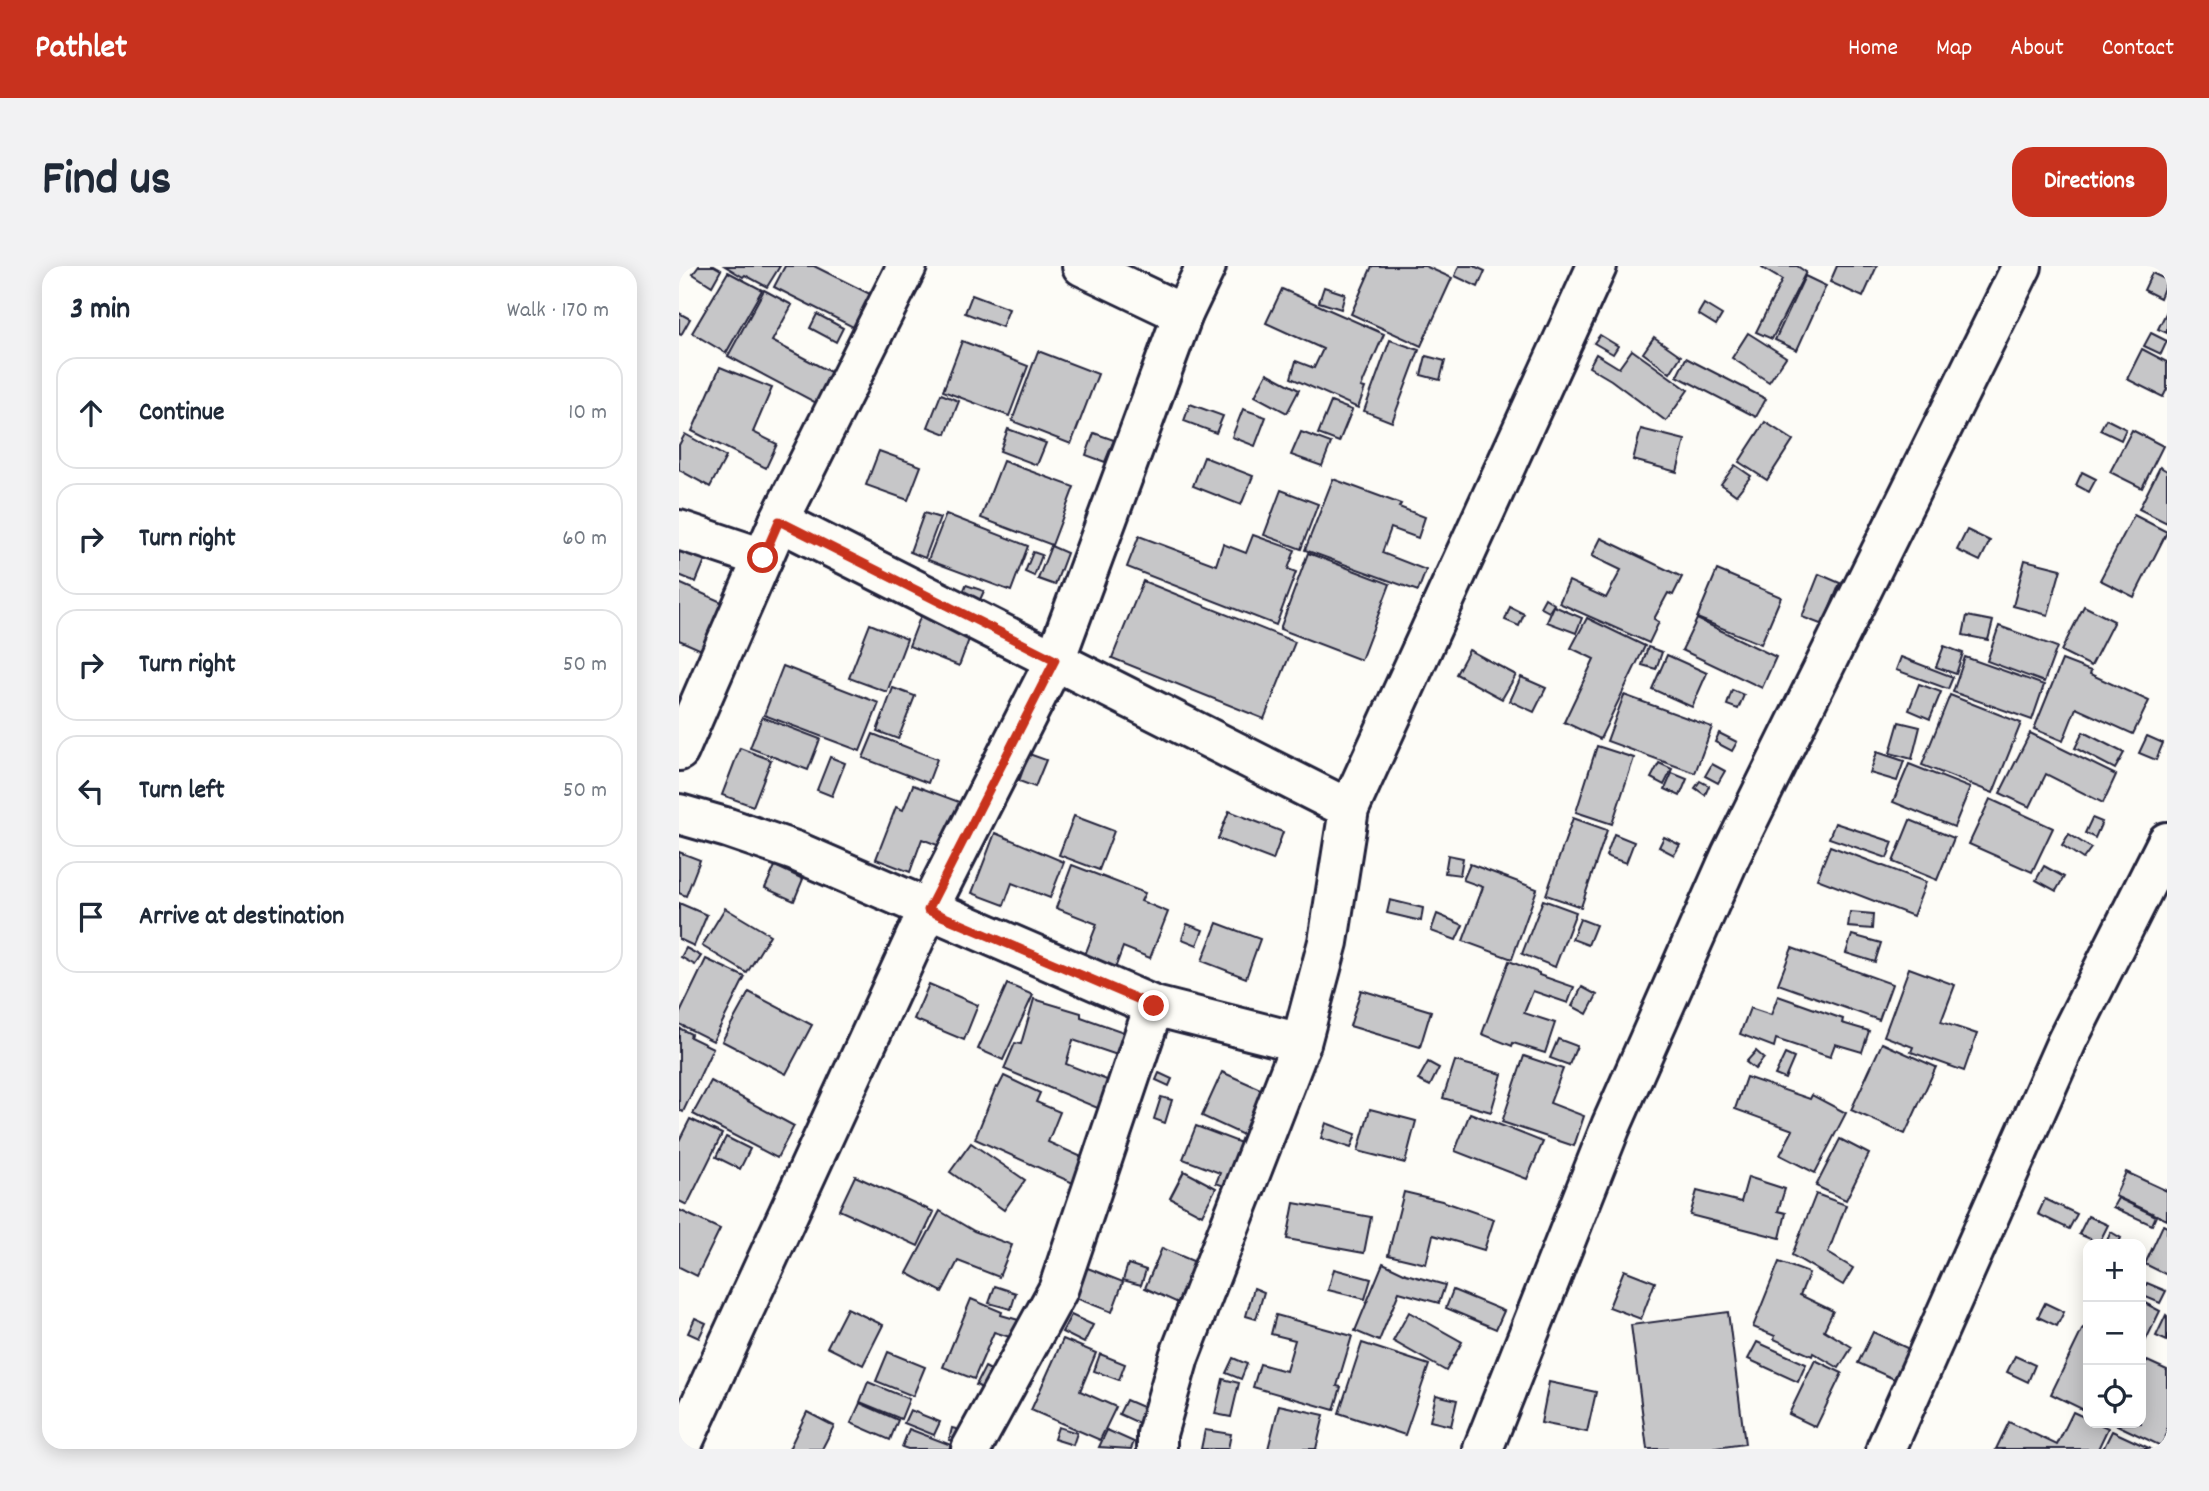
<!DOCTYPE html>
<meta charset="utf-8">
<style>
body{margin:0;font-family:Dekko,sans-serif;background:#f2f2f3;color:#1f2937}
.controls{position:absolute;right:21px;bottom:21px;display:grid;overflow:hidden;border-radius:14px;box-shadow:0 4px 18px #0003}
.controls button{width:63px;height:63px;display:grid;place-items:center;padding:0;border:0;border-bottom:2px solid #e0e1e3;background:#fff;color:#1f2937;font:35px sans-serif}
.stop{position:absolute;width:21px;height:21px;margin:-16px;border:5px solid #c8321e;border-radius:50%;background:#fff}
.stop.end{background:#c8321e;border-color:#fff;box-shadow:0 2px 7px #0008}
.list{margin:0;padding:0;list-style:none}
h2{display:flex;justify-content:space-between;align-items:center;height:91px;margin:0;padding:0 28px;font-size:30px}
h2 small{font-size:23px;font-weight:400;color:#747a83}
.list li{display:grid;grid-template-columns:46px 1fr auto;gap:21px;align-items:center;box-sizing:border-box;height:112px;margin:0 14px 14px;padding:0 14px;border:2px solid #e0e1e3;border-radius:21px}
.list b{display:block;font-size:26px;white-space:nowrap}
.list em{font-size:23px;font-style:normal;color:#747a83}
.icon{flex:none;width:38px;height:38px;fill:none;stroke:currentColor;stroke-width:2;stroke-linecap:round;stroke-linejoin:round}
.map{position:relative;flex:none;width:1488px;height:1183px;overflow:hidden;border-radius:21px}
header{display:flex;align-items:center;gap:42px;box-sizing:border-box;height:98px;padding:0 35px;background:#c8321e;color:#fff}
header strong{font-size:33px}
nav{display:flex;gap:38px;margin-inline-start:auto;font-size:24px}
.intro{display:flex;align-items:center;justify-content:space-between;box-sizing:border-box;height:168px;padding:0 42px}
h1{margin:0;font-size:49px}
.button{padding:18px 32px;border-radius:21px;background:#c8321e;color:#fff;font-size:24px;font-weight:700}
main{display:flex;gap:42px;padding:0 42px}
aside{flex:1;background:#fff;border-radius:21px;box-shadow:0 4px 18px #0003}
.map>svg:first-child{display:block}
.building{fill:#c6c6c8;stroke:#22223b;stroke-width:2}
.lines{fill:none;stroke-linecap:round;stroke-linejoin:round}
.minor-casing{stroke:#22223b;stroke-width:44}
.minor{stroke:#fdfcf7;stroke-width:38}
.route{stroke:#c8321e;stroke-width:9}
</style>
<header>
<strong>Pathlet</strong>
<nav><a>Home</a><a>Map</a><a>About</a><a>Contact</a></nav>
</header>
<div class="intro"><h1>Find us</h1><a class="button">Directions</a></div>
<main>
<aside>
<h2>3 min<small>Walk · 170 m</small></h2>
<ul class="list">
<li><svg class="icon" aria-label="ahead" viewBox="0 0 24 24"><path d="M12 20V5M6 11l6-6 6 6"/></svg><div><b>Continue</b></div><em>10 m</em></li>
<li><svg class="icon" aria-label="right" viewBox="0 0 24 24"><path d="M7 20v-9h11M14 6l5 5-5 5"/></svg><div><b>Turn right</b></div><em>60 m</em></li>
<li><svg class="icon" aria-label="right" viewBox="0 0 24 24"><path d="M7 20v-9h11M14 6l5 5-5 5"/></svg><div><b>Turn right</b></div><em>50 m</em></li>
<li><svg class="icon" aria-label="left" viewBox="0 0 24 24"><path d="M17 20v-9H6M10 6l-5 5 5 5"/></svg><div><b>Turn left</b></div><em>50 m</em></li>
<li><svg class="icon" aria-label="arrive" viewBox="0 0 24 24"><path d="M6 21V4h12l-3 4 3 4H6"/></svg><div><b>Arrive at destination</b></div></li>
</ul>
</aside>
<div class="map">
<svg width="1488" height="1183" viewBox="0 0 1488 1183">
<rect width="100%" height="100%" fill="#fdfcf7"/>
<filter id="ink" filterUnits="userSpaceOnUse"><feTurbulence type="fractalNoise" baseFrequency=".0143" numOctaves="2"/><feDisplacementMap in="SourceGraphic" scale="14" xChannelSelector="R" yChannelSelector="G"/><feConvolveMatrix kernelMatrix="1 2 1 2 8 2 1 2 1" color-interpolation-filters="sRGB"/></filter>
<g filter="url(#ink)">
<g class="building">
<polygon points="20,0 35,0 42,4 33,20 14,8"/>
<polygon points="46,0 101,0 88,21 66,9 64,11"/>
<polygon points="106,0 135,0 197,31 180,64 95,21"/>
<polygon points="693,0 746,0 773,12 742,80 672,48"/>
<polygon points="780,0 795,0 806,5 799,21 776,10"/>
<polygon points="1085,0 1118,0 1127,6 1093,73 1077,66 1103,14 1083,2"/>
<polygon points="1158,0 1198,0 1184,31 1151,16"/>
<polygon points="49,6 83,24 47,87 13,67"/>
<polygon points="1473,7 1488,14 1481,32 1465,24"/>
<polygon points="1126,10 1147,20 1118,84 1096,74"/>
<polygon points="645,21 666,28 662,43 640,36"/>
<polygon points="603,23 705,68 682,121 686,122 679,142 612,112 617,95 635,102 644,83 587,57"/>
<polygon points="85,24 113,39 93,75 157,109 141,139 49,90"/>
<polygon points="293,29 330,43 323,61 286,47"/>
<polygon points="1025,38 1043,49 1037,59 1019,48"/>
<polygon points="1488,45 1488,67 1479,63"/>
<polygon points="0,47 11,53 2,69 0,68"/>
<polygon points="138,48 164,62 157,76 131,62"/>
<polygon points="1069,67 1107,91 1090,116 1053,92"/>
<polygon points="1472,67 1488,75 1482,88 1465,80"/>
<polygon points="921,69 939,80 934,88 915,77"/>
<polygon points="975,71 1002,90 991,107 964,87"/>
<polygon points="711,74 740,84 713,156 685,145"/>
<polygon points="283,75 349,100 330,150 264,125"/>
<polygon points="1463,83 1488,96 1488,123 1484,131 1448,113"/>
<polygon points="953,84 1009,124 987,155 932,114 910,101 917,88 940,102"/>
<polygon points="359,85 419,108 392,178 333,155"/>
<polygon points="747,90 766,95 761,114 742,109"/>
<polygon points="1007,92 1087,133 1077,151 998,110"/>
<polygon points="41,101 93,122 74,166 98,178 87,202 13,165"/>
<polygon points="588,107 620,124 608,147 576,130"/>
<polygon points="262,128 280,135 267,168 249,161"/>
<polygon points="652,136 673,144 660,176 639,168"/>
<polygon points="511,138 544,150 537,167 505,155"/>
<polygon points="564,143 587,151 576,180 553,171"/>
<polygon points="1427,153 1447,163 1442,174 1421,164"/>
<polygon points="1086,156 1114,174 1088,214 1060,196"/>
<polygon points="329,163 367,177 358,199 321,185"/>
<polygon points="962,163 1006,174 998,206 954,194"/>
<polygon points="1453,164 1484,180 1463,222 1431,206"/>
<polygon points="622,166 652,177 643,200 612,189"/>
<polygon points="415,167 435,174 426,196 407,189"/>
<polygon points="6,168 47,191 31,221 0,204 0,179"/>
<polygon points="200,185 242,200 229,234 187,219"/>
<polygon points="525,191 574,210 562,239 514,220"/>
<polygon points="324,195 395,221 373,279 302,252"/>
<polygon points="1056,199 1072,210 1057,229 1042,218"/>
<polygon points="1481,201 1488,205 1488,257 1460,243"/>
<polygon points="1403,206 1417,213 1410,226 1397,219"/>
<polygon points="654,213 722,238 720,241 746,251 739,272 712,262 703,287 747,304 739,325 626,284"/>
<polygon points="602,224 639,238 622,283 585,269"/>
<polygon points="245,247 261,252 246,292 231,286"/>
<polygon points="267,248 349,280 332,325 249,294"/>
<polygon points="1455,249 1488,266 1455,331 1421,314"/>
<polygon points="1288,264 1311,275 1301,295 1278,284"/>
<polygon points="574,269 616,284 609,303 617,306 597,359 448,301 460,270 537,299 544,278 567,287"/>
<polygon points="922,272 1003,311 994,329 989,327 975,353 980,356 970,377 880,337 890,315 927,332 942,304 913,290"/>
<polygon points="372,280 388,287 376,319 359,313"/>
<polygon points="0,284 26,294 17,316 0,309"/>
<polygon points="354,286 363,289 355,310 346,306"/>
<polygon points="629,287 711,318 682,394 601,363"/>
<polygon points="1346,294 1382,303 1369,349 1334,340"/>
<polygon points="1038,304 1102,331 1082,378 1018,352"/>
<polygon points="1140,308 1161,317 1144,359 1123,351"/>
<polygon points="464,315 616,376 585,453 433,392"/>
<polygon points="0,317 47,338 27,386 0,374"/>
<polygon points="287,319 305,325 300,336 283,329"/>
<polygon points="866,332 875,338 870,346 861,341"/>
<polygon points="875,340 903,352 897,367 868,356"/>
<polygon points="1405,340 1435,355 1412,400 1382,385"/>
<polygon points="831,341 845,348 840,360 826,354"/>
<polygon points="242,349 292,368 280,400 230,380"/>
<polygon points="1288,350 1314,355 1309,374 1284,369"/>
<polygon points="908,352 966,380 921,473 885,456 915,393 892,382"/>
<polygon points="1018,353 1097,391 1083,422 1003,384"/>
<polygon points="191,358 228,373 208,426 170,412"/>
<polygon points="1320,360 1378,381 1365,416 1308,395"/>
<polygon points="1265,380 1284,387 1277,408 1257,401"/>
<polygon points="969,381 983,386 977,403 963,399"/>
<polygon points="790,384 837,409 823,433 777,408"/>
<polygon points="988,389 1028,407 1013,441 973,423"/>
<polygon points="1222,391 1274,411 1269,423 1217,404"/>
<polygon points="1286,391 1365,419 1353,454 1274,426"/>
<polygon points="1383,394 1412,405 1411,408 1470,435 1454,468 1397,442 1384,475 1355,463"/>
<polygon points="104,400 200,437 181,485 85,449"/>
<polygon points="842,411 867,422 855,446 831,435"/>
<polygon points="1240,418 1262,426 1251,453 1230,444"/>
<polygon points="214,422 236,430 219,473 198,465"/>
<polygon points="1053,424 1065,429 1059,443 1048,439"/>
<polygon points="945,429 1033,461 1016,507 928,475"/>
<polygon points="1271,429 1342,457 1314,527 1243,499"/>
<polygon points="83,451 141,473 129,504 71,482"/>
<polygon points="1220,456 1241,461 1233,493 1211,487"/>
<polygon points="1404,466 1445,487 1436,503 1396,482"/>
<polygon points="1040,467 1058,476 1053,485 1036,476"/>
<polygon points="1351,467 1437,509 1424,537 1367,508 1351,541 1321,527"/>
<polygon points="194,468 258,493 249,517 184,492"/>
<polygon points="1468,470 1484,477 1477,494 1460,487"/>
<polygon points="918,480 955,492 933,558 897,546"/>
<polygon points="61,482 92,494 74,540 43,529"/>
<polygon points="1198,486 1225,495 1218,515 1191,507"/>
<polygon points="350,488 367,494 356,521 340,515"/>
<polygon points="151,491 166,497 153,530 138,524"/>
<polygon points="980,497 993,503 985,519 972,512"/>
<polygon points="1033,498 1046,505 1039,517 1026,510"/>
<polygon points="1230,498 1291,522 1275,561 1214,536"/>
<polygon points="993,507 1008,513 1001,530 986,523"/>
<polygon points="1021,515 1030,520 1026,529 1016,522"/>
<polygon points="234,519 283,537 266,582 243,573 231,606 197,593 217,541 224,544"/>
<polygon points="1311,533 1374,562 1353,606 1290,578"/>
<polygon points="550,545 604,566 594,594 539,573"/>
<polygon points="395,550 435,565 420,604 380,589"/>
<polygon points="894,552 928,564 902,641 867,629"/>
<polygon points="1413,552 1423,556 1416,572 1406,567"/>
<polygon points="1231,554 1275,572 1258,614 1214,596"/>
<polygon points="1156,557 1214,576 1208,592 1150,572"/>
<polygon points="316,567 385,596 371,632 333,617 325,639 293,627"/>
<polygon points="935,568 955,576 947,597 927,590"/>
<polygon points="1390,568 1412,582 1404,593 1383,579"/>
<polygon points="985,571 1001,579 995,589 980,581"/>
<polygon points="1151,580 1247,616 1234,650 1138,613"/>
<polygon points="0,586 21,594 7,630 0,627"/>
<polygon points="769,589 784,592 781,609 766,607"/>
<polygon points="791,598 858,623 833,693 784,675 804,621 784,614"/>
<polygon points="393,599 466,627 462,635 489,646 471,692 444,681 435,705 404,694 418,658 377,642"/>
<polygon points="96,600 124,613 115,635 86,622"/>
<polygon points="1365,600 1385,611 1377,625 1357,614"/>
<polygon points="711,634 744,642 742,655 708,647"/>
<polygon points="864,634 897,646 876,701 843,688"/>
<polygon points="0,637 28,649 15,680 0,673"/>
<polygon points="46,642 91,669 68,707 23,680"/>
<polygon points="1171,646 1194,648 1193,663 1169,661"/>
<polygon points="758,648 784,659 777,674 752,665"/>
<polygon points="901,653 917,659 909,679 893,673"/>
<polygon points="538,657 581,673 567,712 523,695"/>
<polygon points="508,658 524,664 518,679 503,673"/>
<polygon points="1173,669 1202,677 1196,696 1167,687"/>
<polygon points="7,682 22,690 16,699 2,691"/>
<polygon points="1113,682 1213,718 1200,754 1099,718"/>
<polygon points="27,693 66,711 34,775 0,758 0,749"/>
<polygon points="830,695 860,707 860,709 895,721 889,737 854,725 845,747 876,757 866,787 834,777 833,780 803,768"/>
<polygon points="1230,702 1276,719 1262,756 1298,768 1285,805 1232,786 1234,781 1205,770"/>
<polygon points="250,718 299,739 285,774 235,753"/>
<polygon points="328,718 354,729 324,794 299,783"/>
<polygon points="903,721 918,729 908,748 893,740"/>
<polygon points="682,724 752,745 741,781 671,760"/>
<polygon points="70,726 133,759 107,808 43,775"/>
<polygon points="1099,730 1164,753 1163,757 1190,765 1183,786 1156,778 1151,791 1097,773 1095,781 1061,768 1071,742 1092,749"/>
<polygon points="355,733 402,747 402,751 456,770 447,792 394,774 387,798 433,816 421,843 325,803 336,777 342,778"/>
<polygon points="0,762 12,768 11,771 34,782 4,846 0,844"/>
<polygon points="879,773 898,780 890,799 871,792"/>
<polygon points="1203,777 1257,801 1226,868 1172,844"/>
<polygon points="1077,785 1085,792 1076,803 1067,796"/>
<polygon points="1106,788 1115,792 1106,813 1096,809"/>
<polygon points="845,790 884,803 871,837 905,850 895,880 823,856"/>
<polygon points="776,795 823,808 812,846 764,832"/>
<polygon points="749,796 760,802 751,820 739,814"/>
<polygon points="543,806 595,829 575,874 523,850"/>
<polygon points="480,807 493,813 490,820 477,814"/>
<polygon points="325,810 361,827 357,836 381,846 369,876 405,892 394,917 296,873 317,821 319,822"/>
<polygon points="1067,811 1131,833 1133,829 1167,847 1136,907 1101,889 1114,864 1056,843"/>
<polygon points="32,815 115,860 98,892 14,848"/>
<polygon points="482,831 493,834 486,857 475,853"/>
<polygon points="691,843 737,855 726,897 679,885"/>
<polygon points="791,847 864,876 848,913 776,885"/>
<polygon points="11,853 43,868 8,939 0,935 0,875"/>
<polygon points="647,857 677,868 672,882 642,872"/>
<polygon points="517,860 578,883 561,926 537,917 541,907 504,893"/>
<polygon points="47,871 71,883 61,903 37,891"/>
<polygon points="1161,873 1190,888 1167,934 1137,920"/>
<polygon points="292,877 346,914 325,944 271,906"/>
<polygon points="505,905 537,922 523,949 491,932"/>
<polygon points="1447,906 1488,925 1488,954 1436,930"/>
<polygon points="176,910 255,946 239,980 160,944"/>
<polygon points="1069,911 1106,923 1099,945 1107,947 1101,972 1011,949 1018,925 1062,936"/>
<polygon points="725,926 763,935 815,953 805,984 754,969 747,998 709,989"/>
<polygon points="1137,928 1167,939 1149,987 1174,1002 1164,1019 1113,989"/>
<polygon points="1439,932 1477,950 1473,959 1434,941"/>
<polygon points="1366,933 1398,948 1390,963 1359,948"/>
<polygon points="615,937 692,951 685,987 608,973"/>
<polygon points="0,944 41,963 18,1010 0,1001"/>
<polygon points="261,945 295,965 333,979 320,1011 279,995 263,1026 228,1007"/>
<polygon points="1409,950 1429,959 1420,977 1400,968"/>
<polygon points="1484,959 1488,961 1488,1009 1466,998"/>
<polygon points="1432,966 1442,972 1439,978 1426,978"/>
<polygon points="483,982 526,1000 508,1041 466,1022"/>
<polygon points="1100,996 1130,1007 1121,1029 1154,1045 1145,1064 1173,1081 1160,1102 1134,1087 1133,1090 1095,1073 1096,1070 1074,1061"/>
<polygon points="704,997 727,1008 766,1019 760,1037 720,1026 700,1075 676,1065"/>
<polygon points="449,998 467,1004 462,1019 444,1014"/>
<polygon points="406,1001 444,1016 433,1046 394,1031"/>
<polygon points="655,1003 692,1013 686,1033 649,1024"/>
<polygon points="945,1004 976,1016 962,1053 930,1041"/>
<polygon points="1468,1017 1487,1025 1481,1037 1462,1029"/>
<polygon points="316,1020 337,1027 332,1043 310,1037"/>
<polygon points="575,1022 585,1026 577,1053 567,1050"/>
<polygon points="774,1024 825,1045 817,1063 767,1042"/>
<polygon points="292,1033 323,1046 322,1049 343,1055 337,1073 315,1066 295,1113 264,1101"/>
<polygon points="1462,1035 1481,1045 1464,1080 1462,1079"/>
<polygon points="1366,1037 1385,1046 1378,1060 1359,1051"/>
<polygon points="168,1042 204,1059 184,1099 148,1081"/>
<polygon points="730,1046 783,1076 767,1105 714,1075"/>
<polygon points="1049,1046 1066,1178 1030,1183 968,1183 952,1059"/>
<polygon points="392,1049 414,1059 405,1077 383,1066"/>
<polygon points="597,1049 673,1070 658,1120 662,1121 655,1144 574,1121 581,1098 607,1105 616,1074 592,1068"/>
<polygon points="1487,1049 1488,1050 1488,1075 1477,1070"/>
<polygon points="16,1052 27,1057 20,1072 9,1067"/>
<polygon points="1404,1062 1409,1064 1409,1146 1372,1128"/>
<polygon points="1194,1066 1230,1083 1215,1113 1179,1097"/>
<polygon points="384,1073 417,1087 401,1125 437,1141 421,1174 352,1144"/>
<polygon points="1078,1076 1127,1098 1119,1116 1069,1093"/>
<polygon points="683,1077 750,1099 726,1169 660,1147"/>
<polygon points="209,1086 246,1101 234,1130 197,1115"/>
<polygon points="421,1088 446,1098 440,1114 415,1105"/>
<polygon points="1336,1090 1356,1099 1349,1116 1328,1106"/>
<polygon points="554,1092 568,1098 562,1113 547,1107"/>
<polygon points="1136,1094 1163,1107 1137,1161 1110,1148"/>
<polygon points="1466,1094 1488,1104 1488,1168 1482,1180 1436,1158 1462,1157 1462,1104"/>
<polygon points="306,1101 319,1108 310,1126 297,1119"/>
<polygon points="544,1113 560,1117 552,1151 536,1148"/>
<polygon points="189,1116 230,1133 222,1153 181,1136"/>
<polygon points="870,1116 917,1126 908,1166 862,1157"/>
<polygon points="757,1129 778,1134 772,1160 751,1155"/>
<polygon points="447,1134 468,1143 462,1158 440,1148"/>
<polygon points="181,1137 219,1154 211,1174 172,1157"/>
<polygon points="600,1139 645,1149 637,1183 589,1183"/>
<polygon points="231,1144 261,1156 255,1169 225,1157"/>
<polygon points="128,1146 155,1160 143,1183 110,1183"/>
<polygon points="1394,1146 1409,1153 1409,1157 1418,1157 1429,1162 1419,1183 1317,1183 1330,1156 1378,1179"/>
<polygon points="379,1161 398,1167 394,1179 375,1173"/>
<polygon points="273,1162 281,1164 278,1176 270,1174"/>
<polygon points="230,1163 272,1179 270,1183 229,1183 223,1181"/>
<polygon points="428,1164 455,1176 452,1183 420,1181"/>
<polygon points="526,1164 552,1168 549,1183 522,1183"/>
<polygon points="1433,1165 1472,1183 1424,1183"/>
</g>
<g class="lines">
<g class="minor-casing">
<g id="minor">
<polyline points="403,0 504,48"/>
<polyline points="100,255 670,543"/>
<polyline points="0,264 84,292"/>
<polyline points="0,485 100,255 228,0"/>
<polyline points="0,548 49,562 116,585 475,740 622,777 649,676 670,543 918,0"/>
<polyline points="1,1183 249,644 376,394 504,48 527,0"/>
<polyline points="292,1183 379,1024 475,740"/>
<polyline points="478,1183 478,1168 500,1091 622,777"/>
<polyline points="804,1183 932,860 1052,589 1343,0"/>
<polyline points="1207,1183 1388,775 1488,576"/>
</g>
</g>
<use href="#minor" class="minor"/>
</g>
</g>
<g class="lines" filter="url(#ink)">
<polyline class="route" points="84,292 100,255 376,394 249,644 475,740"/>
</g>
</svg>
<div class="controls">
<button>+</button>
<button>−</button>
<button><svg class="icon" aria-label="locate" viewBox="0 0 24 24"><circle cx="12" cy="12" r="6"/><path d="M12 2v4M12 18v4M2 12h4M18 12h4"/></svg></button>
</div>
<div class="stop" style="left:84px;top:292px"></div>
<div class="stop end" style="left:475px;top:740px"></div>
</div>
</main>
